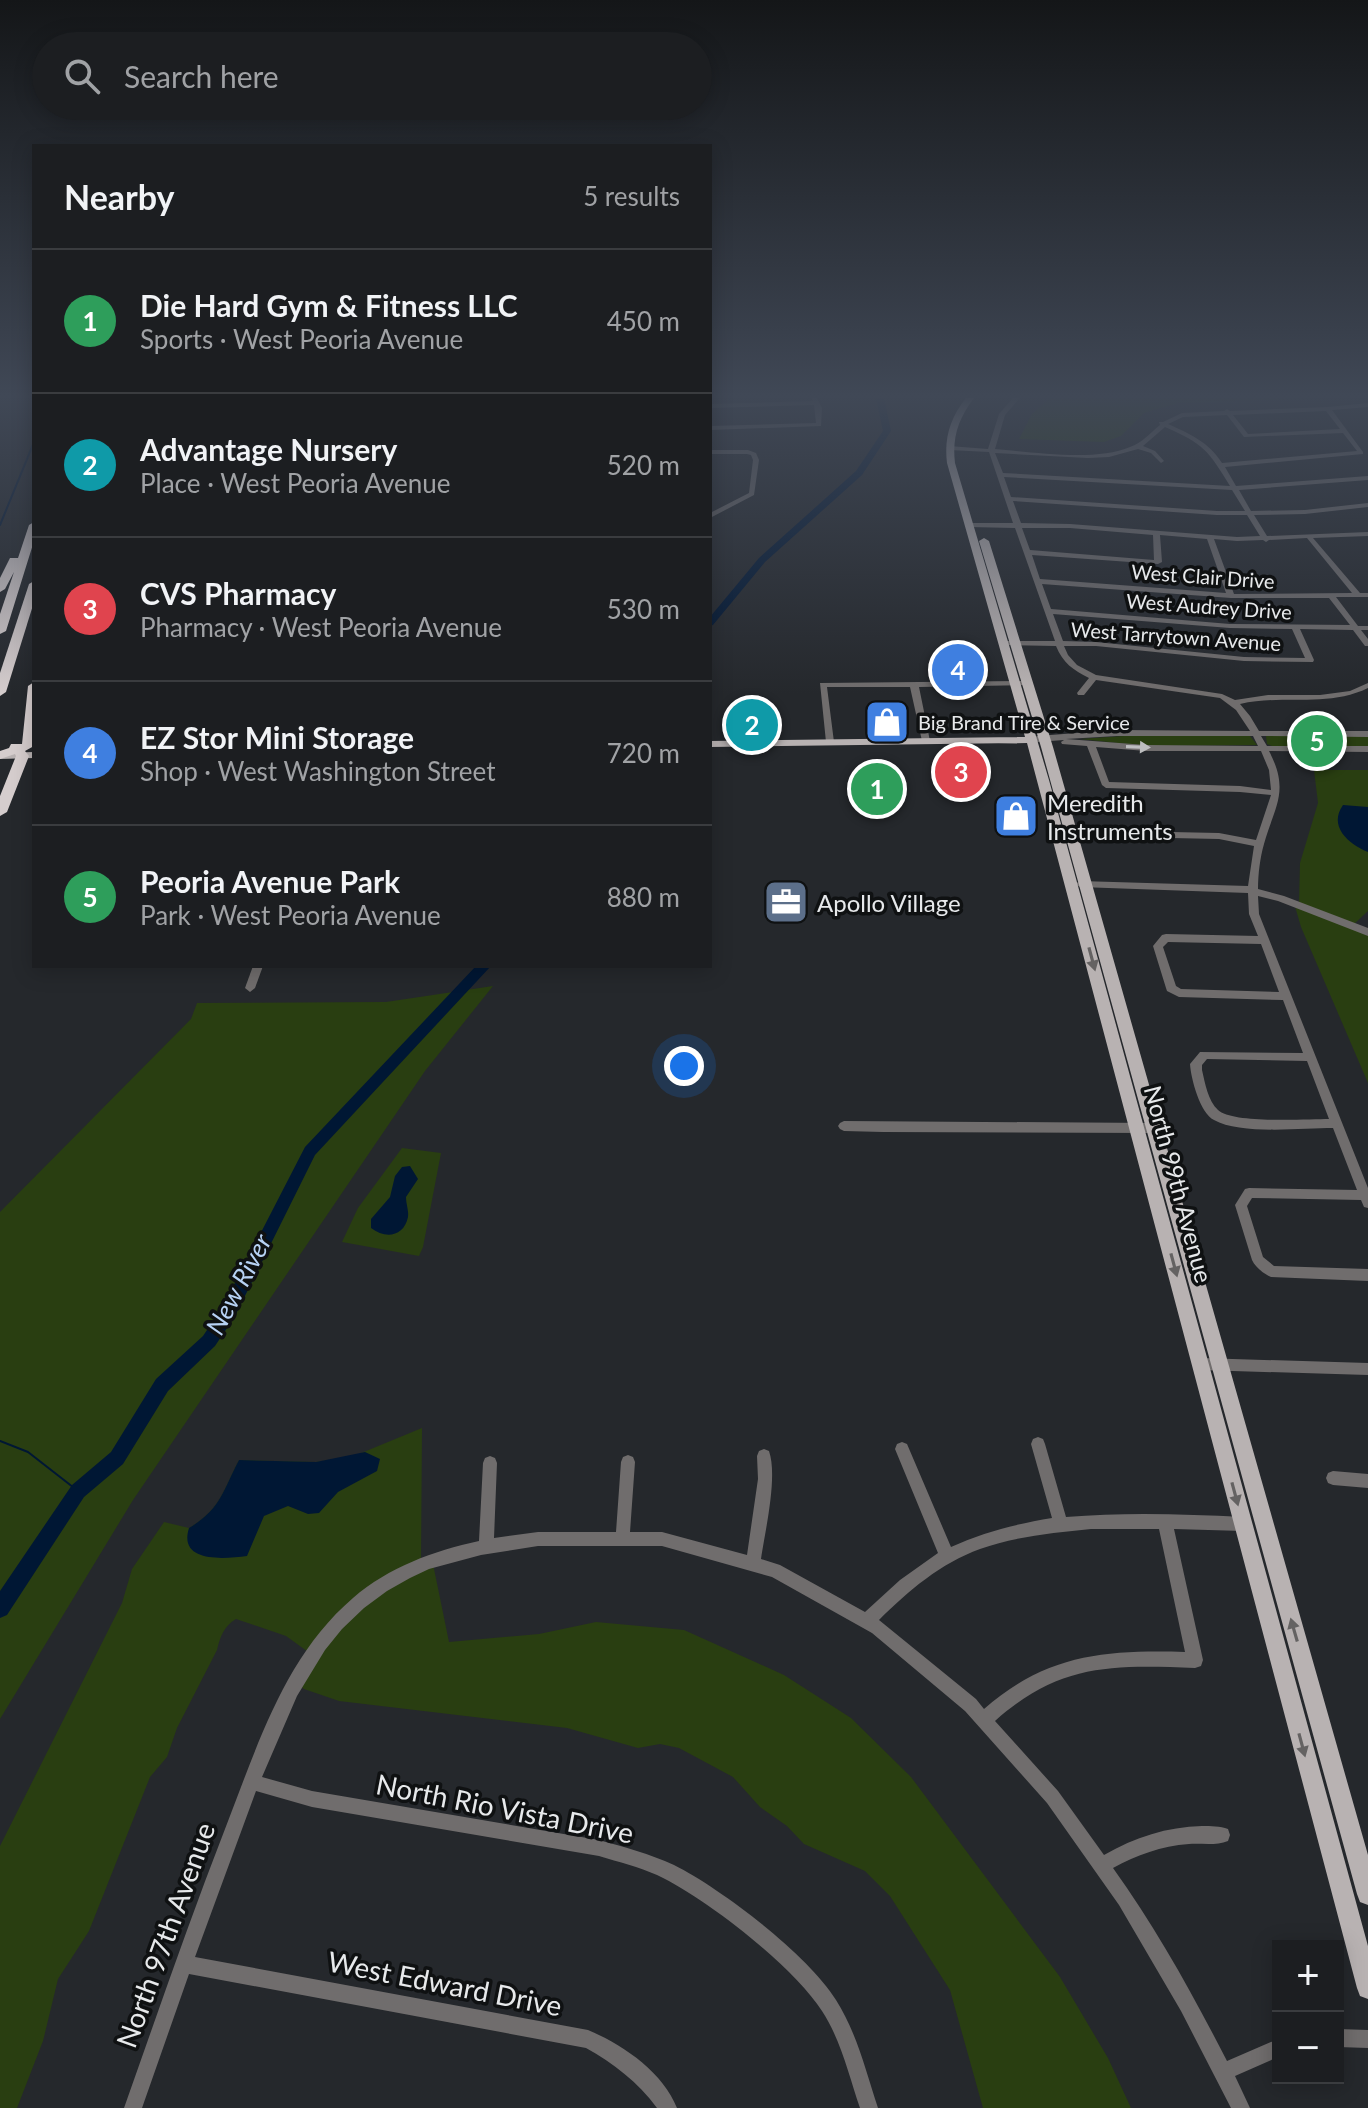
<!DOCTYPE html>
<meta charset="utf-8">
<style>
body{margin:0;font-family:Lato,sans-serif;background:#25272a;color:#f1f3f6}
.controls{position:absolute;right:24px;bottom:24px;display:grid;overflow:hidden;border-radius:0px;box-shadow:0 4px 20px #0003}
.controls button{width:72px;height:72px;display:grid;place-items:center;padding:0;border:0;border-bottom:2px solid #3a3c3f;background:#1c1e21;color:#f1f3f6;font:40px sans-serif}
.you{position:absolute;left:684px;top:1066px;width:28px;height:28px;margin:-20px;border:6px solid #fff;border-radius:50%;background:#1a73e8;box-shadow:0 0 0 12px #1a73e833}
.badge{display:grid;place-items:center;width:52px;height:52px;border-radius:50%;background:#58c9e3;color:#fff;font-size:26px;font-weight:700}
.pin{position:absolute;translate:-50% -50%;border:4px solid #fff;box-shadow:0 2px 8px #0006}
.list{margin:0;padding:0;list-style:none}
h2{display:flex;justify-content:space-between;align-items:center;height:104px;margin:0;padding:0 32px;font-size:34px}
h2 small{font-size:26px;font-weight:400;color:#a0a2a5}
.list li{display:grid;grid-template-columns:52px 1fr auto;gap:24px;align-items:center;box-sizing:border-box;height:144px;padding:0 32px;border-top:2px solid #3a3c3f}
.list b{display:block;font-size:30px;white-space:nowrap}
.list p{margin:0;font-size:26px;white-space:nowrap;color:#a0a2a5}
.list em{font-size:26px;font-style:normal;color:#a0a2a5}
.icon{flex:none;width:44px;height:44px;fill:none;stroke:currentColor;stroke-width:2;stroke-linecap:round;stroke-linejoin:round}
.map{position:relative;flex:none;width:1368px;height:2108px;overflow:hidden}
.search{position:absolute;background:#1c1e21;box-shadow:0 4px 20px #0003;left:32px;top:32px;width:680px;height:88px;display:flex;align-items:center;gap:20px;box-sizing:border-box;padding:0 28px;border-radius:44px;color:#a0a2a5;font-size:30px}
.panel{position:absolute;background:#1c1e21;box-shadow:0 4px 20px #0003;left:32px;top:144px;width:680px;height:824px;border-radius:0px}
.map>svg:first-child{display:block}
.green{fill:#293e11}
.water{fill:#001734}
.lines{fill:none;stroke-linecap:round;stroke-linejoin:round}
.stream{stroke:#001734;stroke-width:2}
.river{fill:#001734;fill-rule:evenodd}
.minor{fill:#706d6d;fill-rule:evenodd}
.major{fill:#b8b2b2;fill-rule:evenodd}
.highway{fill:#d5cdcd;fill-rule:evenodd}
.oneway{fill:#bdbebf}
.oneway2{fill:#646262}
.labels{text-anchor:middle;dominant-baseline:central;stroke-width:7;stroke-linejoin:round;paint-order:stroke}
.far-street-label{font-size:20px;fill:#e7e9eb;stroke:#0f1112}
.far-poi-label{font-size:20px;fill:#e7e9eb;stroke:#0f1112;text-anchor:start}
.poi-label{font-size:24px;fill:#e7e9eb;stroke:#0f1112;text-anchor:start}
.street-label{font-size:24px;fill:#e7e9eb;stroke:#0f1112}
.water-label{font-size:26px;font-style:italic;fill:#b7d2f4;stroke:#0f1112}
.near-street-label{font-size:28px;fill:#e7e9eb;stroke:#0f1112}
</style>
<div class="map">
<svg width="1368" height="2108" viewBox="0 0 1368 2108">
<rect width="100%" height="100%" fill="#25282c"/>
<g class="green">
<polygon points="1050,398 1323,398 1178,403 1144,413 1121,436 1104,442 1019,439 1032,414"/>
<polygon points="1138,735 1250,736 1257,745 1147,746 1080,739"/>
<polygon points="1266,736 1368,736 1368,747 1272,746 1267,744"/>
<polygon points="1314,770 1368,770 1368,911 1353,925 1368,932 1368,1083 1301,927 1294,903 1299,904 1300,863 1318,803"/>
<polygon points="493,986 425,1071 133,1500 0,1719 0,1212 191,1019 197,1003 386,1002"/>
<polygon points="402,1148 441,1153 423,1247 419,1256 342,1242 358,1208"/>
<path d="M422,1428L421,1562L432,1559L449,1642L539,1634L596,1622L684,1630L784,1675L851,1718L911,1777L1060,1977L1108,2058L1131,2108H983L950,1990L890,1896L865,1871L804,1844L787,1826L760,1807L733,1777L679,1748L660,1744L638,1748L567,1728L339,1701L304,1689L296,1682L311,1654L286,1636L236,1619C224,1626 220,1637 217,1650L177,1728L167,1757L150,1777L89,1931L58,1979L43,2041L17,2108H0V1846L122,1603L132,1569L164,1522L189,1528C221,1509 223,1490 239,1460L316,1462L354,1456Z"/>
</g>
<g class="water">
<path d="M1343,805L1368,807V852C1348,844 1328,826 1343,805Z"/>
<path d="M410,1166L418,1179L406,1197C406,1204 409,1211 408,1217C404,1237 385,1239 371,1228V1219L390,1197L395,1176L402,1167Z"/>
<path d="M365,1452L380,1459L377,1471L338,1492L319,1513L308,1514L288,1506L264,1516L247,1556C223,1559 178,1563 189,1528C221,1509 223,1490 239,1460L316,1462Z"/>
</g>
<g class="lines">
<g class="stream">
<polyline points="0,525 34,442"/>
<polyline points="0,1441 28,1452 78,1491"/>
</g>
<g class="river">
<polygon points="876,398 884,398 891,431 862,475 765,562 713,625 710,626 710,617 759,558 856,471 883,431"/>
<polygon points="476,966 491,966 315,1155 235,1316 215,1346 168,1391 123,1464 84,1497 7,1615 0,1618 0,1591 72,1485 111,1452 156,1379 203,1336 223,1306 305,1147"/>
</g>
<g class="minor">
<polygon points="811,398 817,398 822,408 821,426 710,430 710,426 816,423 814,405 710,408 710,404 813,401"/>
<path d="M1013,398H1020L1005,415L995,449C1032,452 1096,462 1130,447C1142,443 1150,433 1160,425L1159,422H1163L1182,413L1224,411L1227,409L1230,411L1328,407L1368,403V407L1332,410L1363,452V454L1225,467L1236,486L1368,476V480L1239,490L1251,511L1305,510L1368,503V507L1305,514L1254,515L1267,536L1368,532V536L1313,538L1360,593H1368V597H1336L1358,626H1368V630H1361L1368,639V646H1365L1353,630L1300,629L1314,660L1313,662L1244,661L1096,646H1064L1068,655L1077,665L1096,675L1222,694L1235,700L1268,695H1320L1350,691L1368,683V688C1327,708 1283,694 1240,704L1250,716L1259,731H1368V737L1261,736L1267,746H1368V752L1269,751C1290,791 1275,805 1264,844C1260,858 1258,874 1258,889L1284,896L1368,928V936L1278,901L1258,896L1259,914L1368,1188V1208L1364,1207L1361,1200L1252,1198L1247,1206L1263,1257L1274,1266L1368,1269V1281L1271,1277C1264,1274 1255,1267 1252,1260L1235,1205L1245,1189L1249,1188L1357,1190L1333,1128C1302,1128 1240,1135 1214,1120C1200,1113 1191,1079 1190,1064L1200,1052L1303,1053L1283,1000L1179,997L1167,991L1166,988L1153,946L1162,935L1166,934L1258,936L1249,914L1248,893L1080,887L1075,884L1080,881L1248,886L1254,846L1219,839L1123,837L1118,834L1123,831L1219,833L1256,840L1271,795L1240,792L1106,788L1102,785L1087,746L1062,744L1061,742L1064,740L1037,742L1033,739L1037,736L1117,730L1250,731L1236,710L1220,698L1096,680L1084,695H1078L1077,693L1089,678C1073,670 1063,663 1056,646L1006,645V641H1055L1015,528L969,527L965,525L969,523H1013L989,452L949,450L946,448L949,446L988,449L999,414ZM1326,411L1340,429L1248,434L1233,415ZM1227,415L1244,437L1343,433L1357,451L1222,463C1209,442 1190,434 1168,424L1183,417ZM1165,427C1204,444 1208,450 1230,486L1003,473L995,453L1088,458L1109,457L1138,449L1151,453L1161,463L1164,461L1155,451L1143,446ZM1004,477L1232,490L1245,511H1217L1011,497ZM1013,501L1217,515H1247L1260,536L1237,537L1070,524L1021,523ZM1022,528H1070L1153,535L1154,560L1030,550ZM1160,535L1207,539L1226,593L1040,579L1032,555L1158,564L1162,562ZM1307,538L1352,593L1234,594L1214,539L1237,541L1263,540L1266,542L1269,540ZM1042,584L1231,598H1329L1350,625L1230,624L1051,609ZM1053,614L1230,628L1292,629L1305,658L1244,657L1096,642L1063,641ZM1117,736H1253L1258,746L1146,745L1066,739ZM1096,747L1146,751H1261L1269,770L1271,790L1240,786L1109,782ZM1168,942L1261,944L1279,992L1181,989L1176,986L1163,947ZM1207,1059L1307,1061L1329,1119C1307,1119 1233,1124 1218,1110C1208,1101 1205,1083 1202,1070V1065Z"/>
<polygon points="710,450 748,450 756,453 759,460 754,495 710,518 710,513 749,493 753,460 751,455 747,454 710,454"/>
<polygon points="1028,681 1031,681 1031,685 919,687 930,741 926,744 922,741 910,687 827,687 834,742 830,745 826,742 820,683"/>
<polygon points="253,966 263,966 255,988 250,992 245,988"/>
<polygon points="844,1121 1153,1123 1157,1125 1159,1128 1157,1131 1153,1133 883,1132 844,1131 840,1129 838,1126 840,1123"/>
<polygon points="1201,1358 1368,1363 1368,1375 1201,1370 1196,1368 1194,1364 1196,1360"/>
<path d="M1038,1437L1043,1439L1045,1444L1066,1517C1125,1512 1184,1514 1243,1517L1248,1519L1250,1524L1248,1529L1243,1531L1174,1529L1203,1660L1201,1666L1195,1668C1113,1665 1060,1663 995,1721L1058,1791L1104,1855C1135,1837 1167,1827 1202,1826C1211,1826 1220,1826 1228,1829L1230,1835L1228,1841C1216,1846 1201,1843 1189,1844C1161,1846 1137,1855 1113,1868C1157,1929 1193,1995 1227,2061L1278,2039V2057L1235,2076L1250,2108H1231L1181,2011L1119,1905L1047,1803L965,1711L872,1633L772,1577L662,1546H538L481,1555L429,1569L410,1578L387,1591L364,1608L342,1629L325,1650L297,1696L262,1777L312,1791L599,1840C624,1847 650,1854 674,1865C722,1889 808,1955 836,2000C857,2033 866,2072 878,2108H860C849,2076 841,2040 822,2011C793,1966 706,1898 657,1875C639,1867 619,1862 599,1856L312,1807L256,1791L195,1957L588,2030C622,2044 663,2072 677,2108H657C638,2082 613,2063 586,2048L189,1974L142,2108H124C157,2015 189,1921 225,1829C257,1747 284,1657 353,1598C389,1567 433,1551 479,1541L483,1463L485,1458L490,1456L495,1458L497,1463L494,1538L538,1532H616L621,1462L623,1457L628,1455L633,1457L635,1462L630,1532H662L747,1555L758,1479L757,1456L759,1451L764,1449L769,1451C778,1477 765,1531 761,1559L780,1565L865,1612L900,1580L938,1553L895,1449L897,1444L902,1442L907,1444L951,1547C984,1532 1016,1524 1052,1518L1031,1444L1033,1439ZM1091,1529H1159L1185,1652C1105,1650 1047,1654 984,1709L976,1699L879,1620C908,1591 941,1563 980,1549C1016,1536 1054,1533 1091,1529Z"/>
<polygon points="1333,1471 1368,1474 1368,1488 1333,1485 1328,1483 1326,1478 1328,1473"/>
<polygon points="1338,2029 1368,2030 1368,2048 1338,2047"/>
</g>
<g class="major">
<path d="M966,398H974C958,419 952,438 955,463L1049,780L1368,1946V1999L1360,1996L1357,1988L1027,743L710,747V741L1025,737L947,463C944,438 950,418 966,398Z"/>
<polygon points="984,538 989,541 1053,747 1368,1855 1368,1905 1360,1902 1357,1894 1041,747 979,541"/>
<polygon points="34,752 34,758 0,759 0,753"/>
</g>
<g class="highway">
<polygon points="34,522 34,541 6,631 0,634 0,614 14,572 5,589 0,592 0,578 10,558 18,558 29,525"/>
<polygon points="34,581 34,602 6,692 0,696 0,673 29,584"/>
<polygon points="34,682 34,746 25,751 29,756 7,812 0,816 0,796 16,756 15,754 0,759 0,751 9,748 11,744 22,744 28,686"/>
</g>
</g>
<defs><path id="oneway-solid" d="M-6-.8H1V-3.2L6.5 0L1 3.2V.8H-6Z" transform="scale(2)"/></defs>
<use class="oneway" href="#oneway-solid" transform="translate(1138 747) rotate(2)"/>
<g class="oneway2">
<use href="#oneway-solid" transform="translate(1092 959) rotate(75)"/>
<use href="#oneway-solid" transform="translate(1174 1265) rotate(75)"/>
<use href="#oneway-solid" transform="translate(1235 1494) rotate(75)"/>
<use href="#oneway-solid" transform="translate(1294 1630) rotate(-106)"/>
<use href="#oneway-solid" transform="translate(1302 1745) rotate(75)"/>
</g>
<linearGradient id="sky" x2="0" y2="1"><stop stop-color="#141618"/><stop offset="0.57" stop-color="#404856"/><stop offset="1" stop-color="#404856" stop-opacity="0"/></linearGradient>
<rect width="1368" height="694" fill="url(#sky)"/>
<defs>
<g id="shop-square" transform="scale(2.3)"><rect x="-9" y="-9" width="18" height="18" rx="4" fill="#3f7fe0" stroke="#0f1112"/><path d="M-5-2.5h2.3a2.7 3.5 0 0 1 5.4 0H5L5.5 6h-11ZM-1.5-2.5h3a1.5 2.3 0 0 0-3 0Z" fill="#fff"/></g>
<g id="office-square" transform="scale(2.3)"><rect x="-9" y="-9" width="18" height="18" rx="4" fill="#5c6f8a" stroke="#0f1112"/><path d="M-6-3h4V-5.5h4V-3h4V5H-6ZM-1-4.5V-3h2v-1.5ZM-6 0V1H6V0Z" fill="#fff"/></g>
</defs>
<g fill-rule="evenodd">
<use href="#shop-square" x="887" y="722"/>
<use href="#shop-square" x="1016" y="816"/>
<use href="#office-square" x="786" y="902"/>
</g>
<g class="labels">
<g class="far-street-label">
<text transform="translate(1203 576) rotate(4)">West Clair Drive</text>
<text transform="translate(1209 606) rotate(4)">West Audrey Drive</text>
<text transform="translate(1176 636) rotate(4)">West Tarrytown Avenue</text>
</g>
<g class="far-poi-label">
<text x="918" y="722">Big Brand Tire &amp; Service</text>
</g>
<g class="poi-label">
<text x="1047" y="802">Meredith<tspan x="1047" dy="28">Instruments</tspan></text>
<text x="817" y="902">Apollo Village</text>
</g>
<g class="street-label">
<text transform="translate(1179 1184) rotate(75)">North 99th Avenue</text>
</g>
<g class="water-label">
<text transform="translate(238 1284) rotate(-62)">New River</text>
</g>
<g class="near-street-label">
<text transform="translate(505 1808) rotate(11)">North Rio Vista Drive</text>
<text transform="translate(165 1935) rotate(-70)">North 97th Avenue</text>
<text transform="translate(445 1983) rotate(11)">West Edward Drive</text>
</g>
</g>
</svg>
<div class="controls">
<button>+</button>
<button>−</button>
</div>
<div class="you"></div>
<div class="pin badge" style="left:877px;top:789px;background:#2e9e5b">1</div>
<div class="pin badge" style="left:752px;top:725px;background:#0f9aa8">2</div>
<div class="pin badge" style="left:961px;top:772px;background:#e0444e">3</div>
<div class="pin badge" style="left:958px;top:670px;background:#3f7fe0">4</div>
<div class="pin badge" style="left:1317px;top:741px;background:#2e9e5b">5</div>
<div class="search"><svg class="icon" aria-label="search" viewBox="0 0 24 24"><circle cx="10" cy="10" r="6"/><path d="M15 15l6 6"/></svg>Search here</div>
<section class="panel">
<h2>Nearby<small>5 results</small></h2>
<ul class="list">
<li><span class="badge" style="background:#2e9e5b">1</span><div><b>Die Hard Gym &amp; Fitness LLC</b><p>Sports · West Peoria Avenue</p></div><em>450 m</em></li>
<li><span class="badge" style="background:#0f9aa8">2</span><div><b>Advantage Nursery</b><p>Place · West Peoria Avenue</p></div><em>520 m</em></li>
<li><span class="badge" style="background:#e0444e">3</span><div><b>CVS Pharmacy</b><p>Pharmacy · West Peoria Avenue</p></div><em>530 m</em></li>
<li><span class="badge" style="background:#3f7fe0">4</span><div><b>EZ Stor Mini Storage</b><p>Shop · West Washington Street</p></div><em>720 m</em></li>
<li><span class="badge" style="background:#2e9e5b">5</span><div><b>Peoria Avenue Park</b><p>Park · West Peoria Avenue</p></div><em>880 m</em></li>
</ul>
</section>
</div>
